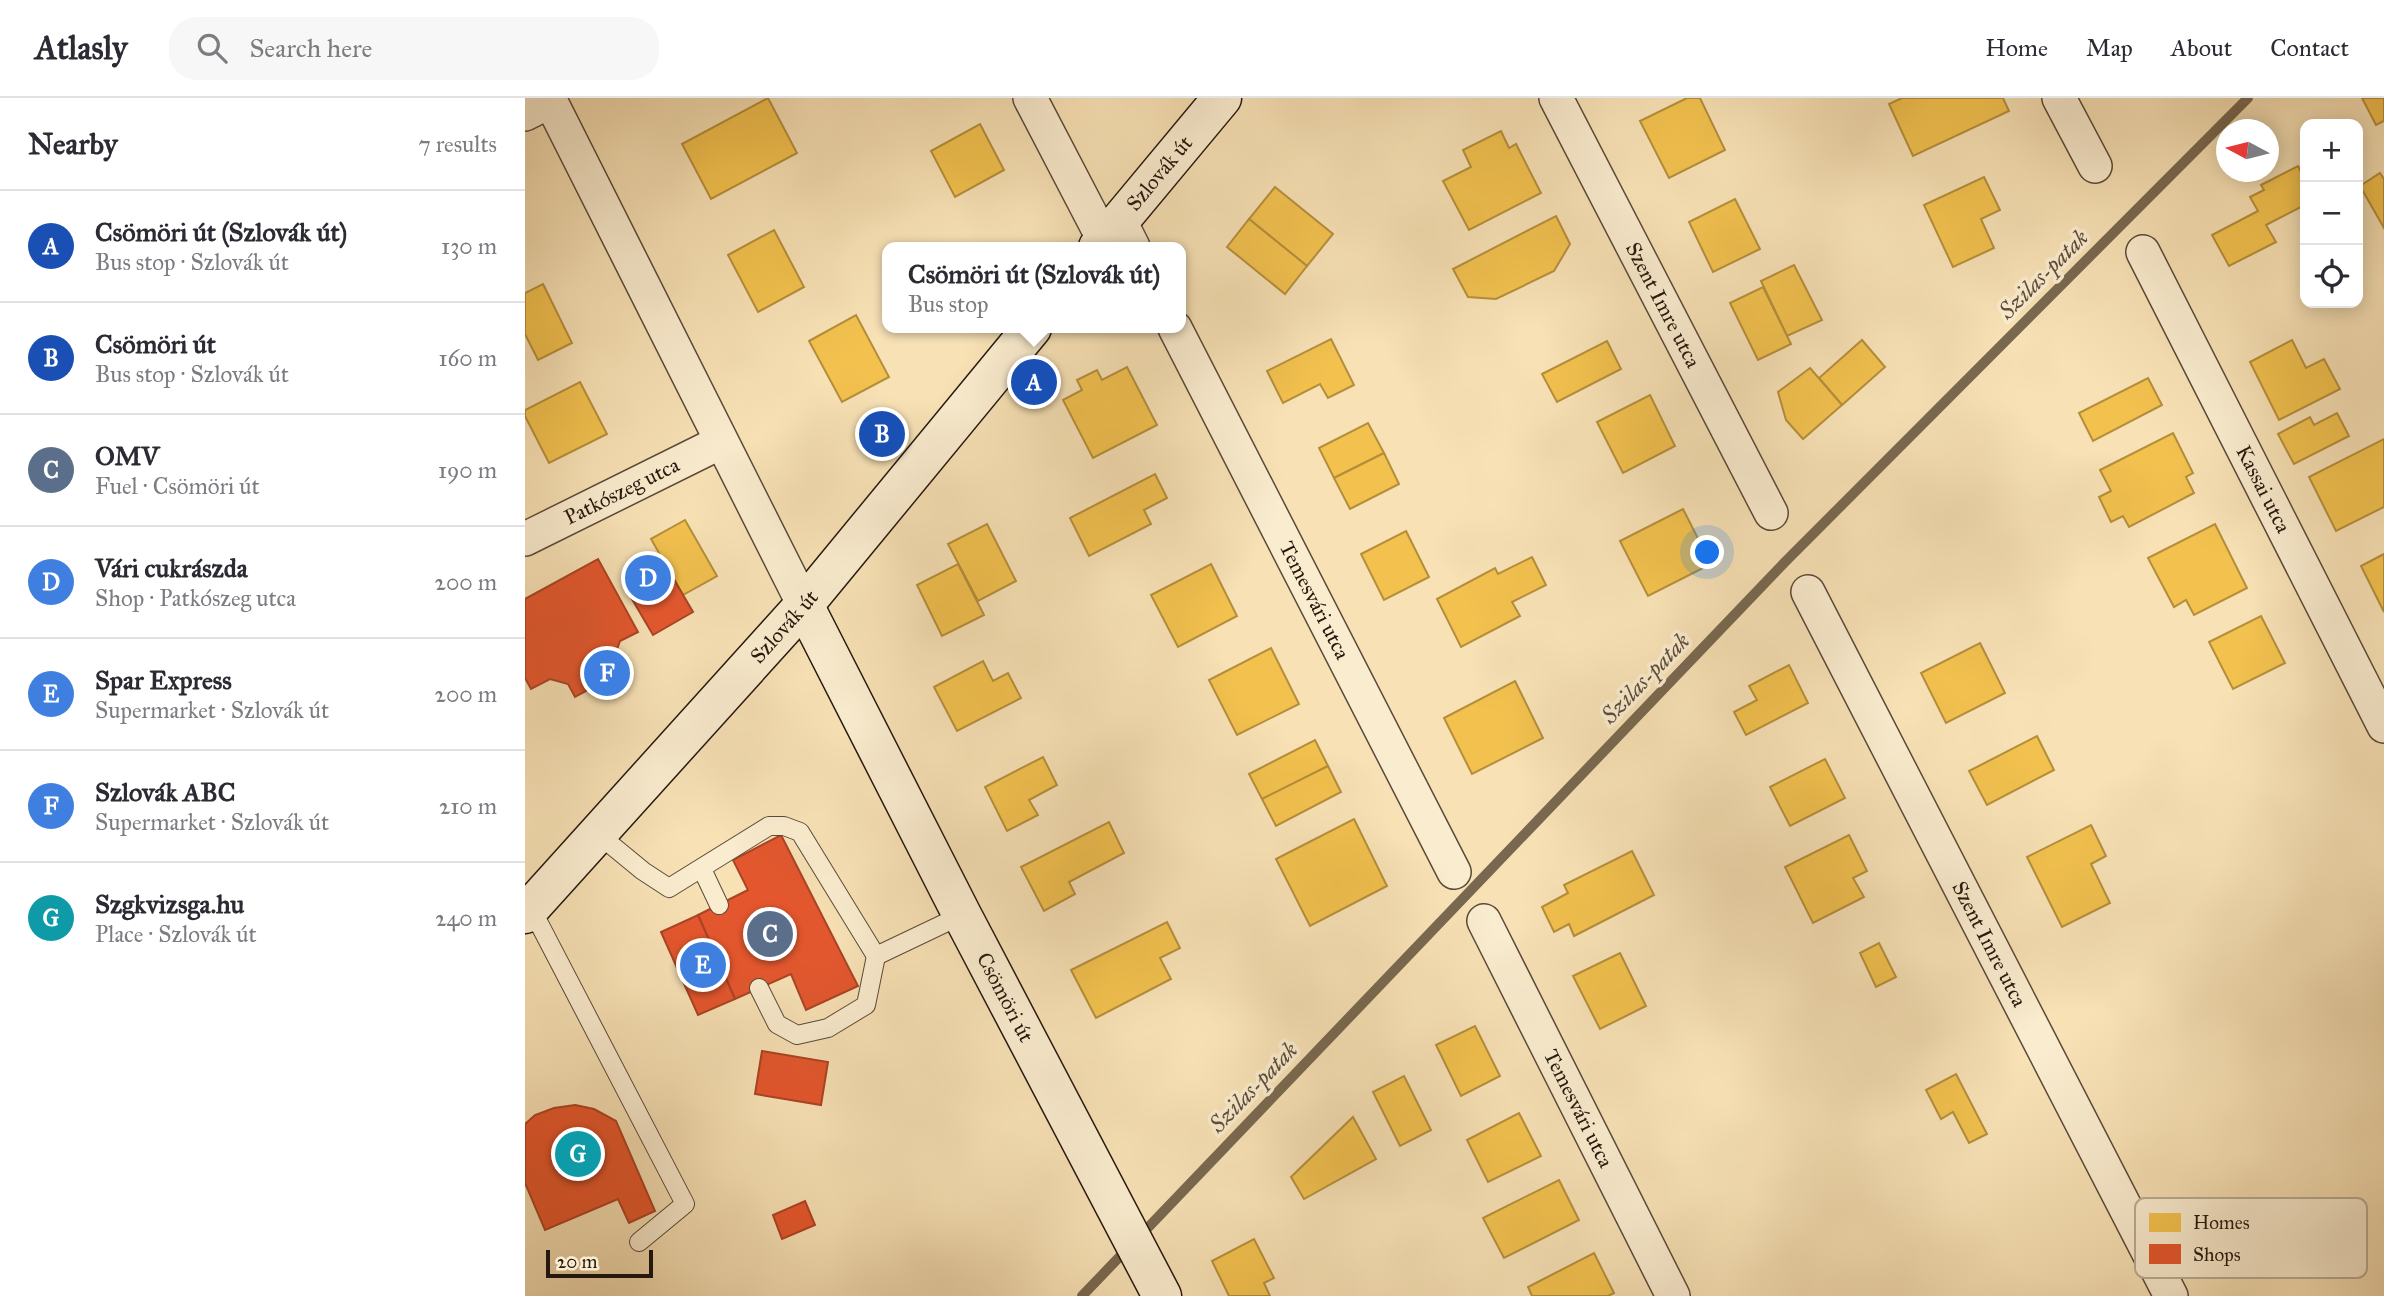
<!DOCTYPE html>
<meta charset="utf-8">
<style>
body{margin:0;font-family:"IM FELL Great Primer",serif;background:#f7f7f7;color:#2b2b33}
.controls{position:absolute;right:21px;top:21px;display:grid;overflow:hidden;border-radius:14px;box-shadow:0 4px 18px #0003}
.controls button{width:63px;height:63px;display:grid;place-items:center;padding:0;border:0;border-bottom:2px solid #e1e1e2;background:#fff;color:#2b2b33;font:35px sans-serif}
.compass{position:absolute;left:1691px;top:21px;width:63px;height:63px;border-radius:50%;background:#fff;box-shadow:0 4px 18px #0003;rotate:277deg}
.scale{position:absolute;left:21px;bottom:18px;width:107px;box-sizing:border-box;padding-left:7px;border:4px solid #26180e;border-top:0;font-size:19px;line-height:24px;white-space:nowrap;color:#26180e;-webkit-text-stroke:5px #faeccf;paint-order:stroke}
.you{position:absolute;left:1183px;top:455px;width:24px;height:24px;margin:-18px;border:5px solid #fff;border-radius:50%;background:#1a73e8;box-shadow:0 0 0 10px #1a73e833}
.badge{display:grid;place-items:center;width:46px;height:46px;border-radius:50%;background:#7c3aed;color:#fff;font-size:23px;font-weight:700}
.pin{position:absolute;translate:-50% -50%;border:4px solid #fff;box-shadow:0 2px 7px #0006}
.popup{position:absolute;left:357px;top:144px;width:304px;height:91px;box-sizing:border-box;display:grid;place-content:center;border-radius:14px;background:#fff;filter:drop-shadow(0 2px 5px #0005);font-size:23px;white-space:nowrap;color:#7c7c81}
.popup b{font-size:26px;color:#2b2b33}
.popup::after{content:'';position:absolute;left:50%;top:100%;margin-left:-14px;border:14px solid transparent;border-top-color:#fff}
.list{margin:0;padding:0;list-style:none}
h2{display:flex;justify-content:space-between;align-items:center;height:91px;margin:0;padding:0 28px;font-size:30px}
h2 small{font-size:23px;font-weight:400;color:#7c7c81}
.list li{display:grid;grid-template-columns:46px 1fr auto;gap:21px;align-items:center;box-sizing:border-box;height:112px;padding:0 28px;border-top:2px solid #e1e1e2}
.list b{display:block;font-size:26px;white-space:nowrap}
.list p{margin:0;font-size:23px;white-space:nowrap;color:#7c7c81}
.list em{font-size:23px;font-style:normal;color:#7c7c81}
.icon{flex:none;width:38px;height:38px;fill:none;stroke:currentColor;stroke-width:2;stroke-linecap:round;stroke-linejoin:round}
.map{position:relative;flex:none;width:1859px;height:1198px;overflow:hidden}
header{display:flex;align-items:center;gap:42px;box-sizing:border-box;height:98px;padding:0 35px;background:#fff;border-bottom:2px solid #e1e1e2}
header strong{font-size:33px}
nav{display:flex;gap:38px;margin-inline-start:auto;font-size:24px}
.search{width:490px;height:63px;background:#f7f7f7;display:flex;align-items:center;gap:18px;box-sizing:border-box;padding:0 24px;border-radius:28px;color:#7c7c81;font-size:26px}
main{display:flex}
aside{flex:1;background:#fff}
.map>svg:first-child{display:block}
.homes{fill:#f2c14e;stroke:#b58e3b;stroke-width:2}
.shops{fill:#e4572e;stroke:#ab4424;stroke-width:2}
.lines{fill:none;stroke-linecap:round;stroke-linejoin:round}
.stream{stroke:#796850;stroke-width:10}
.service-casing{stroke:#5a4a38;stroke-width:20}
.minor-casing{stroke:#5a4a38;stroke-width:36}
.secondary-casing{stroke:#26180e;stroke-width:41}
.service{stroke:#faeccf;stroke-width:18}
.minor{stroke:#faeccf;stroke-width:33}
.secondary{stroke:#faeccf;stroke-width:38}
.labels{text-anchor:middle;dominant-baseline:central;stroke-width:7;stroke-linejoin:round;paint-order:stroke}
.street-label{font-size:21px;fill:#26180e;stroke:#faeccf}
.water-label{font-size:23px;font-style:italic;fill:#5d4d3a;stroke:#faeccf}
.key{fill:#faeccf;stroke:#baac95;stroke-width:2}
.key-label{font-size:19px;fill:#26180e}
</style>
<header>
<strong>Atlasly</strong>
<div class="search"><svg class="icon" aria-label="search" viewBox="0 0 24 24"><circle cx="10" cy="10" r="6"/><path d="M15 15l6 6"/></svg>Search here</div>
<nav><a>Home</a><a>Map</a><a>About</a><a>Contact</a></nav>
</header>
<main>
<aside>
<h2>Nearby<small>7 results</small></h2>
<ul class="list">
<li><span class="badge" style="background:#1a4fb4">A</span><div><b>Csömöri út (Szlovák út)</b><p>Bus stop · Szlovák út</p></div><em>130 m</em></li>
<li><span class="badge" style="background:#1a4fb4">B</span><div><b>Csömöri út</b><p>Bus stop · Szlovák út</p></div><em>160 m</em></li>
<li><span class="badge" style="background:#5c6f8a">C</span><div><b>OMV</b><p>Fuel · Csömöri út</p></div><em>190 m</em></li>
<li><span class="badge" style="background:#3f7fe0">D</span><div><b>Vári cukrászda</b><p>Shop · Patkószeg utca</p></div><em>200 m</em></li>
<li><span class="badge" style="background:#3f7fe0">E</span><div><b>Spar Express</b><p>Supermarket · Szlovák út</p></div><em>200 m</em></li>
<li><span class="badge" style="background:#3f7fe0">F</span><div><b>Szlovák ABC</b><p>Supermarket · Szlovák út</p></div><em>210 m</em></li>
<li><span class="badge" style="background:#0f9aa8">G</span><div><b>Szgkvizsga.hu</b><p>Place · Szlovák út</p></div><em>240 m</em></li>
</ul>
</aside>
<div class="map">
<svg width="1859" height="1198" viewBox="0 0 1859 1198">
<rect width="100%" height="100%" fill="#f7e1b5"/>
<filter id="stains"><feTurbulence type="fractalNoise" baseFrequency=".00286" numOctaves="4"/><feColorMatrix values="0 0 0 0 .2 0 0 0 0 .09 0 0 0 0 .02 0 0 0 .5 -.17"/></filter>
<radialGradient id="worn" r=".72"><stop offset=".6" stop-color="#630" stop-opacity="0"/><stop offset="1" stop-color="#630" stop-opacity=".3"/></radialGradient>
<g class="homes">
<polygon points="243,0 272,55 186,101 157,46"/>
<polygon points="1162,0 1175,0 1200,52 1144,80 1115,23"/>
<polygon points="1377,0 1478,0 1484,13 1388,58 1364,6"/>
<polygon points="1837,0 1859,0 1859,23 1851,27"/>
<polygon points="455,26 479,72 430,99 406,53"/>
<polygon points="976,33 984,50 991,46 1016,95 944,132 918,83 946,69 938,52"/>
<polygon points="1773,68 1780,82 1780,107 1741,127 1751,144 1704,168 1687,137 1733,113 1725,99 1739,92 1736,87"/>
<polygon points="1855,75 1859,81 1859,130 1835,88"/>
<polygon points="1459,79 1475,112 1456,121 1469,150 1428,169 1399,107"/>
<polygon points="750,89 808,136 782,168 724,121"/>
<polygon points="1210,101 1235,151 1188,174 1164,124"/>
<polygon points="1031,118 1045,146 1029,173 971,201 943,199 928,171"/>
<polygon points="724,121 782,168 760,196 702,149"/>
<polygon points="249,132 279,189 233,214 203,157"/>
<polygon points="1269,167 1297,222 1262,238 1236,183"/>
<polygon points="18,186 47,245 13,262 0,236 0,195"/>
<polygon points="1238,189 1266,246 1233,262 1205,205"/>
<polygon points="331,217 364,279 317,304 284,243"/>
<polygon points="806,241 829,287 803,300 795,286 758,305 742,273"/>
<polygon points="1337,242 1360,269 1317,307 1294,280"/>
<polygon points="1767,242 1781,270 1799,261 1815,291 1754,322 1725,264"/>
<polygon points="1082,243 1096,271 1032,304 1017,276"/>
<polygon points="602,269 632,327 568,360 538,302 557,292 552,282 572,272 577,282"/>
<polygon points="1285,270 1317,307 1278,341 1261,322 1253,294"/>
<polygon points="1623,280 1637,307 1568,343 1554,315"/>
<polygon points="55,284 82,336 24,365 0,318 0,312"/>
<polygon points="1125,297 1150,348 1098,375 1072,324"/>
<polygon points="1812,315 1824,338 1769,366 1753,336 1785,319 1789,327"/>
<polygon points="843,325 859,355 809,380 794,350"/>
<polygon points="1648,335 1668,375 1661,379 1669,395 1604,429 1598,418 1586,424 1574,399 1586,393 1575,372"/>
<polygon points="1859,341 1859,409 1811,433 1784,379"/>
<polygon points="859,355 874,386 825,411 809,380"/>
<polygon points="630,376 642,400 619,412 626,426 564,458 545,420"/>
<polygon points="1158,411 1186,466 1123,498 1095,443"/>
<polygon points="160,422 192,478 158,497 126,441"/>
<polygon points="462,426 491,483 453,503 423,446"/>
<polygon points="1690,426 1722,490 1669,517 1661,502 1649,509 1623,460"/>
<polygon points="881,433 904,479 859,502 836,456"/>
<polygon points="1859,456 1859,514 1836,468"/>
<polygon points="1007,459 1021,487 987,504 995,518 936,549 912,501 970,470 973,476"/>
<polygon points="433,466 459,517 417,538 392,487"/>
<polygon points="686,466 712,518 653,549 626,497"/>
<polygon points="1736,518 1760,565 1708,591 1684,544"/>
<polygon points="1455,545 1480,595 1421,625 1396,575"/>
<polygon points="746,550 774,606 712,637 684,582"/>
<polygon points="458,563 468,583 483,575 496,600 432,633 409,589"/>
<polygon points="1264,567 1283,605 1221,637 1209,614 1232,602 1224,588"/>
<polygon points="990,583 1018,640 947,676 919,620"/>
<polygon points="1512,638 1529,672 1462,707 1444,673"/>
<polygon points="790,642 803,668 737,701 724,676"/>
<polygon points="518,659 532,687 504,702 513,717 482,733 460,689"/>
<polygon points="1300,661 1320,700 1265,728 1245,689"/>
<polygon points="803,668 816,694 751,728 737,701"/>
<polygon points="829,721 862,788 785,828 751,761"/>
<polygon points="584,724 599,755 544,784 550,796 519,813 496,769"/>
<polygon points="1566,727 1581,758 1566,766 1585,805 1537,829 1502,759"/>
<polygon points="1324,737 1342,773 1328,780 1339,799 1288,825 1260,769"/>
<polygon points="1107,753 1129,797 1049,838 1044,826 1029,834 1017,809 1043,795 1039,787"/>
<polygon points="642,824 655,850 635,860 646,881 571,920 546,872"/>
<polygon points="1354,845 1371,879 1351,889 1335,855"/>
<polygon points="1095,855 1121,908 1075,931 1048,878"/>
<polygon points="950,928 975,978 936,998 911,947"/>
<polygon points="1431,976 1462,1036 1444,1045 1428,1014 1416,1021 1401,992"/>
<polygon points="879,978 906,1032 875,1048 848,994"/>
<polygon points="994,1015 1016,1058 963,1084 942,1042"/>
<polygon points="828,1019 851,1061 779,1101 766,1079"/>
<polygon points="1034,1082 1054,1122 979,1160 958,1120"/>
<polygon points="729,1141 749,1180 739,1185 745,1198 704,1198 687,1163"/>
<polygon points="1069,1155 1089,1195 1083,1198 1007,1198 1003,1189"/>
</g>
<g class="shops">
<polygon points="73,461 113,534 95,543 89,560 94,575 50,599 43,586 25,581 6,591 0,580 0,501"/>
<polygon points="140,466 168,514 128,537 100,489"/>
<polygon points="256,737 333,888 281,912 266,876 210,901 173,817 223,792 208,762"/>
<polygon points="173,817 210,901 173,917 136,834"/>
<polygon points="237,953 303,964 296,1007 230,996"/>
<polygon points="50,1007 69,1011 91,1023 130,1113 104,1125 93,1101 20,1132 0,1085 0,1026 10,1017 29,1010"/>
<polygon points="280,1103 290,1127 257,1141 248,1117"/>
</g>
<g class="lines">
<g class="stream">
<polyline points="614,1139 1260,464 1723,0"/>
<polyline points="557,1198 603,1150"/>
</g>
<g class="service-casing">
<g id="service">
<polyline points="73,736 118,773 144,790 244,728 259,728 275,734 351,858 437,817"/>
<polyline points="177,771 194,807"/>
<polyline points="6,810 160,1106 114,1144"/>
<polyline points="234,890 252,926 272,937 303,930 341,907 351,858"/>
</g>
</g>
<g class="minor-casing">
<g id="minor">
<polyline points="24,0 279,507"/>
<polyline points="505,0 579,142"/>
<path id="s1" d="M1031,0L1246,415"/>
<polyline points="1534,0 1570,68"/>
<polyline points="0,16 26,3"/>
<polyline points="595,123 608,149"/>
<path id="s2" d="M1618,154L1859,628"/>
<path id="s3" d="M650,230L929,774"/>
<path id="s4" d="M0,441L196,344"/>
<path id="s5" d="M1283,494L1646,1198"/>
<path id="s6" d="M959,823L1148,1198"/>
</g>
</g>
<g class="secondary-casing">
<g id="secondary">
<path id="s7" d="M573,149L697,0"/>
<path id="s8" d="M279,507L437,817L637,1198"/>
<path id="s9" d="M0,816L279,507L507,230"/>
</g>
</g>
<use href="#service" class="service"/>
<use href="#minor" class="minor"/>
<use href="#secondary" class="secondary"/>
</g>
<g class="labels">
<g class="street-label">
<text stroke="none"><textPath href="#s7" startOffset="96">Szlovák út</textPath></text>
<text stroke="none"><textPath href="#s1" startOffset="233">Szent Imre utca</textPath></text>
<text stroke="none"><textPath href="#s2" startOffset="266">Kassai utca</textPath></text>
<text stroke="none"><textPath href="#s4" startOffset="108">Patkószeg utca</textPath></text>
<text stroke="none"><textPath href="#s3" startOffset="306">Temesvári utca</textPath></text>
<text stroke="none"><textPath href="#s9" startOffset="387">Szlovák út</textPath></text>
<text stroke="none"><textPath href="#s5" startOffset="396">Szent Imre utca</textPath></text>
<text stroke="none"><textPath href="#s8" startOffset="441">Csömöri út</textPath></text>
<text stroke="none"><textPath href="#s6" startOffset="210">Temesvári utca</textPath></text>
</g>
<g class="water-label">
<text transform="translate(1518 176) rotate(-45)">Szilas-patak</text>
<text transform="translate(1120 580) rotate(-46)">Szilas-patak</text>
<text transform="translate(728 989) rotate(-46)">Szilas-patak</text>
</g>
</g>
<rect x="1610" y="1100" width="232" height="80" rx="10" class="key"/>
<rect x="1624" y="1115" width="32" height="19" fill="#f2c14e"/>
<rect x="1624" y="1146" width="32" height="20" fill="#e4572e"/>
<g class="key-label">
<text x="1668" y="1131">Homes</text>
<text x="1668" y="1163">Shops</text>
</g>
<rect width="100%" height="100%" filter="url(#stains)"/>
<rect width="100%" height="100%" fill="url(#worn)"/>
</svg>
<div class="controls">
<button>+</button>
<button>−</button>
<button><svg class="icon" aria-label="locate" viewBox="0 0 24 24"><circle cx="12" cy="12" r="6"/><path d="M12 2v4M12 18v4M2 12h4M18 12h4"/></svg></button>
</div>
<svg class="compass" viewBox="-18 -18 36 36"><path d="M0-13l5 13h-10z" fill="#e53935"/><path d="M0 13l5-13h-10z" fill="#7c7c81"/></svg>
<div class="scale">20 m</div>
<div class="you"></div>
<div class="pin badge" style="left:509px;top:284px;background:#1a4fb4">A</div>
<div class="popup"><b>Csömöri út (Szlovák út)</b>Bus stop</div>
<div class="pin badge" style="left:357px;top:336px;background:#1a4fb4">B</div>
<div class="pin badge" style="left:245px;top:836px;background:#5c6f8a">C</div>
<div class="pin badge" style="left:123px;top:480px;background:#3f7fe0">D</div>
<div class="pin badge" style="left:178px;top:867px;background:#3f7fe0">E</div>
<div class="pin badge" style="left:82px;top:575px;background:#3f7fe0">F</div>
<div class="pin badge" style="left:53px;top:1056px;background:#0f9aa8">G</div>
</div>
</main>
